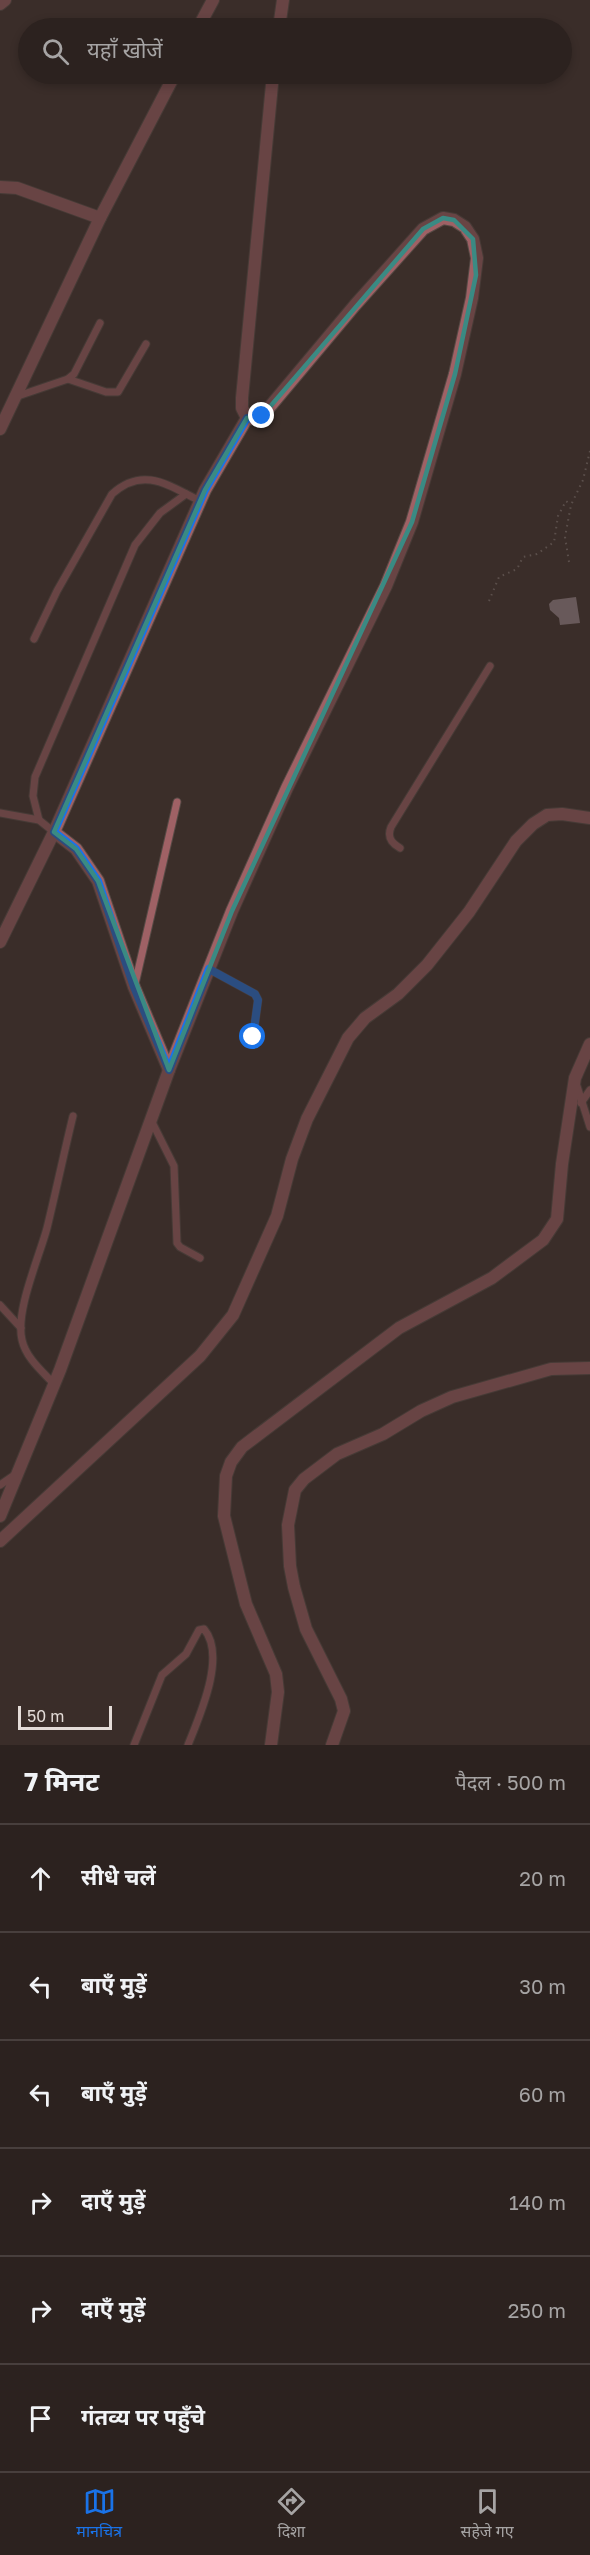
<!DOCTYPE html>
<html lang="hi">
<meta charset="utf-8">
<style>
body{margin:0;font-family:"Golos Text","Noto Sans Devanagari",sans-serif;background:#342a28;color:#f1f3f6}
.scale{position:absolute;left:18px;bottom:15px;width:94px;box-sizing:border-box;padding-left:6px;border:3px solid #e4dcd8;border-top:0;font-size:16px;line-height:21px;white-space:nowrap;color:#e4dcd8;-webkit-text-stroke:4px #3b2e29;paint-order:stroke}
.stop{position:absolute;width:18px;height:18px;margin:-14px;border:4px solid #1a73e8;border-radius:50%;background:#fff}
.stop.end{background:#1a73e8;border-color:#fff;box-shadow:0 2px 6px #0008}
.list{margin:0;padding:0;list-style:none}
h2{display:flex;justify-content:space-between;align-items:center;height:78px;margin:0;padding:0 24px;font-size:26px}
h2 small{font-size:20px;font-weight:400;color:#a6a4a4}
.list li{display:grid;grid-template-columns:39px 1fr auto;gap:18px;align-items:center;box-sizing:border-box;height:108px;padding:0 24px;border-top:2px solid #483f3d}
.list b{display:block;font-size:22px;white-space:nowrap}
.list em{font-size:20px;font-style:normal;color:#a6a4a4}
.icon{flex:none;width:33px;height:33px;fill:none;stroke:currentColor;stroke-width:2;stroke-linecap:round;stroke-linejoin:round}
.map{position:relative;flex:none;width:590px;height:1745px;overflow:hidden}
.search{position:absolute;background:#2c221f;box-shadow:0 3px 9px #0003;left:18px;right:18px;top:18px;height:66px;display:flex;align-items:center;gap:15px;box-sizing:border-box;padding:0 21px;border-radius:33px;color:#a6a4a4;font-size:22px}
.sheet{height:726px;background:#2c221f}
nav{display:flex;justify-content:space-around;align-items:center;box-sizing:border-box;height:84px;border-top:2px solid #483f3d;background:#2c221f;font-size:16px;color:#a6a4a4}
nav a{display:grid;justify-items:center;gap:3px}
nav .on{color:#1a73e8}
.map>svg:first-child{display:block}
.building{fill:#a08f95}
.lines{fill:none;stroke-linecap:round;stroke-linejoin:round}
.service-casing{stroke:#564a45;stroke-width:9}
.minor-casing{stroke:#564a45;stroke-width:14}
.path{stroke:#847975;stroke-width:2;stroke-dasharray:1.5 4.5;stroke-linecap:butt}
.service{stroke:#9f6165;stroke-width:7}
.minor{stroke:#9f6165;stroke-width:12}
.route{stroke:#1a73e8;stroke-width:8}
.marked{fill:none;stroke:#3a8a83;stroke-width:4.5;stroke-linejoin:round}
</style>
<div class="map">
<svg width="590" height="1745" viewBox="0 0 590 1745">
<rect width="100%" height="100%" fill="#3b2e29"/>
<polygon class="building" points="576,597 580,623 560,625 559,618 550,610 549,604 553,600"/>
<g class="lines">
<g class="service-casing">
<g id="service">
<polyline points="68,379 106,392 118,392 146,344"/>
<polyline points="15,397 68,379 74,374 100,323"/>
<path d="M34,639L57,591L112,494C143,466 168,485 200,501"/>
<polyline points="0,813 39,820 54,832"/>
<polyline points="39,820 33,796 35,777 135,545 160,513 186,494"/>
<path d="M400,848C391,843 387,837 391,827L490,666"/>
<polyline points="209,969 255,994 258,1000 253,1037"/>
<polyline points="135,984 177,802"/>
<polyline points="577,1086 590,1127"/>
<polyline points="581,1103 590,1090"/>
<polyline points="151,1120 174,1166 177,1243 180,1247 200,1258"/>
<polyline points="0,1305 21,1328"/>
<path d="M54,1384C42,1371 26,1358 22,1340C15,1311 39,1258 47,1228C56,1191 64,1153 73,1116"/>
<polyline points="0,1485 16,1474"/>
<path d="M134,1745L162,1675L186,1654L199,1630L204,1629C227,1656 199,1717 188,1745"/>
</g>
</g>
<g class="minor-casing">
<g id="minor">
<polyline points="0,4 5,0"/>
<polyline points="198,28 213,0"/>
<polyline points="279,28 283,0"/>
<polyline points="0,187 17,188 100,218"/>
<polyline points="247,418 242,408 242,398 273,74"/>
<polyline points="0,429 100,218 175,74"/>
<polyline points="0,942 54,832"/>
<polyline points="169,1070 134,987 98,881 76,849 54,832 205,490 247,418"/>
<polyline points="0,1516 60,1370 169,1070 232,911 287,788 386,586 412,522 455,374 472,298 477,258 473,239 465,227 454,220 443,218 423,229 355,305 262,416 256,419 247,418"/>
<polyline points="0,1541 200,1356 233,1315 277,1216 292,1159 307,1119 348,1038 365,1018 398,994 427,965 469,912 516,841 533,824 547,815 562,814 590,818"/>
<polyline points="271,1745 278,1692 276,1674 246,1604 224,1516 226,1476 231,1462 242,1447 399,1328 492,1278 543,1240 557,1219 562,1164 575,1078 590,1044"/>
<polyline points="332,1745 344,1711 341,1699 306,1629 294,1587 290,1566 288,1525 295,1490 304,1479 337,1454 383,1434 421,1411 452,1397 551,1369 590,1368"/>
</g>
</g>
<g class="path">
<polyline points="569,562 565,537 571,505 583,480 590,451"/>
<polyline points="489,601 499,577 517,569 523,557 537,554 554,542 558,516 566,501 571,505"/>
</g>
<use href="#service" class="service"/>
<use href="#minor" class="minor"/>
</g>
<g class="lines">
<polyline class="route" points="253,1037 258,1000 255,994 209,969 169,1070 134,987 98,881 76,849 54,832 205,490 247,418 256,419 262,416"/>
</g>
<path d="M0 0H590V1745H0ZM443,218L454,220L473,239L476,275L455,374L412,522L232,911L169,1070L98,881L76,849L54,832L205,490L247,418L262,416L423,229Z" fill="#3b2e29" fill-opacity=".55" fill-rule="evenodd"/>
<path class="marked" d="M443,218L454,220L473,239L476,275L455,374L412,522L232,911L169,1070L98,881L76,849L54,832L205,490L247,418L262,416L423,229Z"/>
</svg>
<div class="scale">50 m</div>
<div class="stop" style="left:253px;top:1037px"></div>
<div class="stop end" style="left:262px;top:416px"></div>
<div class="search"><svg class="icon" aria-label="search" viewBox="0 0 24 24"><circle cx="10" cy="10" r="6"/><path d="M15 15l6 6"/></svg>यहाँ खोजें</div>
</div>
<section class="sheet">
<h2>7 मिनट<small>पैदल · 500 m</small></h2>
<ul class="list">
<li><svg class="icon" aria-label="ahead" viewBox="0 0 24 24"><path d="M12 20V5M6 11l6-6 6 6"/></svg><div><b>सीधे चलें</b></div><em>20 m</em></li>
<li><svg class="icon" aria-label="left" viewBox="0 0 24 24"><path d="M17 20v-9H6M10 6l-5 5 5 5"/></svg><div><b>बाएँ मुड़ें</b></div><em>30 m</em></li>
<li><svg class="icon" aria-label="left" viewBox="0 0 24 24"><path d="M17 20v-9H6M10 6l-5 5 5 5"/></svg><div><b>बाएँ मुड़ें</b></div><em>60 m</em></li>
<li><svg class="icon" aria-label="right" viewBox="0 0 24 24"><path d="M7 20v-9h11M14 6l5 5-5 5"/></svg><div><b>दाएँ मुड़ें</b></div><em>140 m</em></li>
<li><svg class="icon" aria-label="right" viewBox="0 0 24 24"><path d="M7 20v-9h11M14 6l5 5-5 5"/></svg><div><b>दाएँ मुड़ें</b></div><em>250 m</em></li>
<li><svg class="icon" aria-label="arrive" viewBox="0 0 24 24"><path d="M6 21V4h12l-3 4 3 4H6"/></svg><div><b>गंतव्य पर पहुँचे</b></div></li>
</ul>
</section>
<nav>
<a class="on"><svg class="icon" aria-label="map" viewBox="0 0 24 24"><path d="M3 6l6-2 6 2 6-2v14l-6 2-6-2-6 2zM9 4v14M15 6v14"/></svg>मानचित्र</a>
<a><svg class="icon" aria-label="directions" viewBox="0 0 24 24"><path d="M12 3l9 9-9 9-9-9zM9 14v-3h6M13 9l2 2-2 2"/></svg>दिशा</a>
<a><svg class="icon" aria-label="saved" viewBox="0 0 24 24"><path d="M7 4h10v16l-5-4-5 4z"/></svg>सहेजे गए</a>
</nav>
